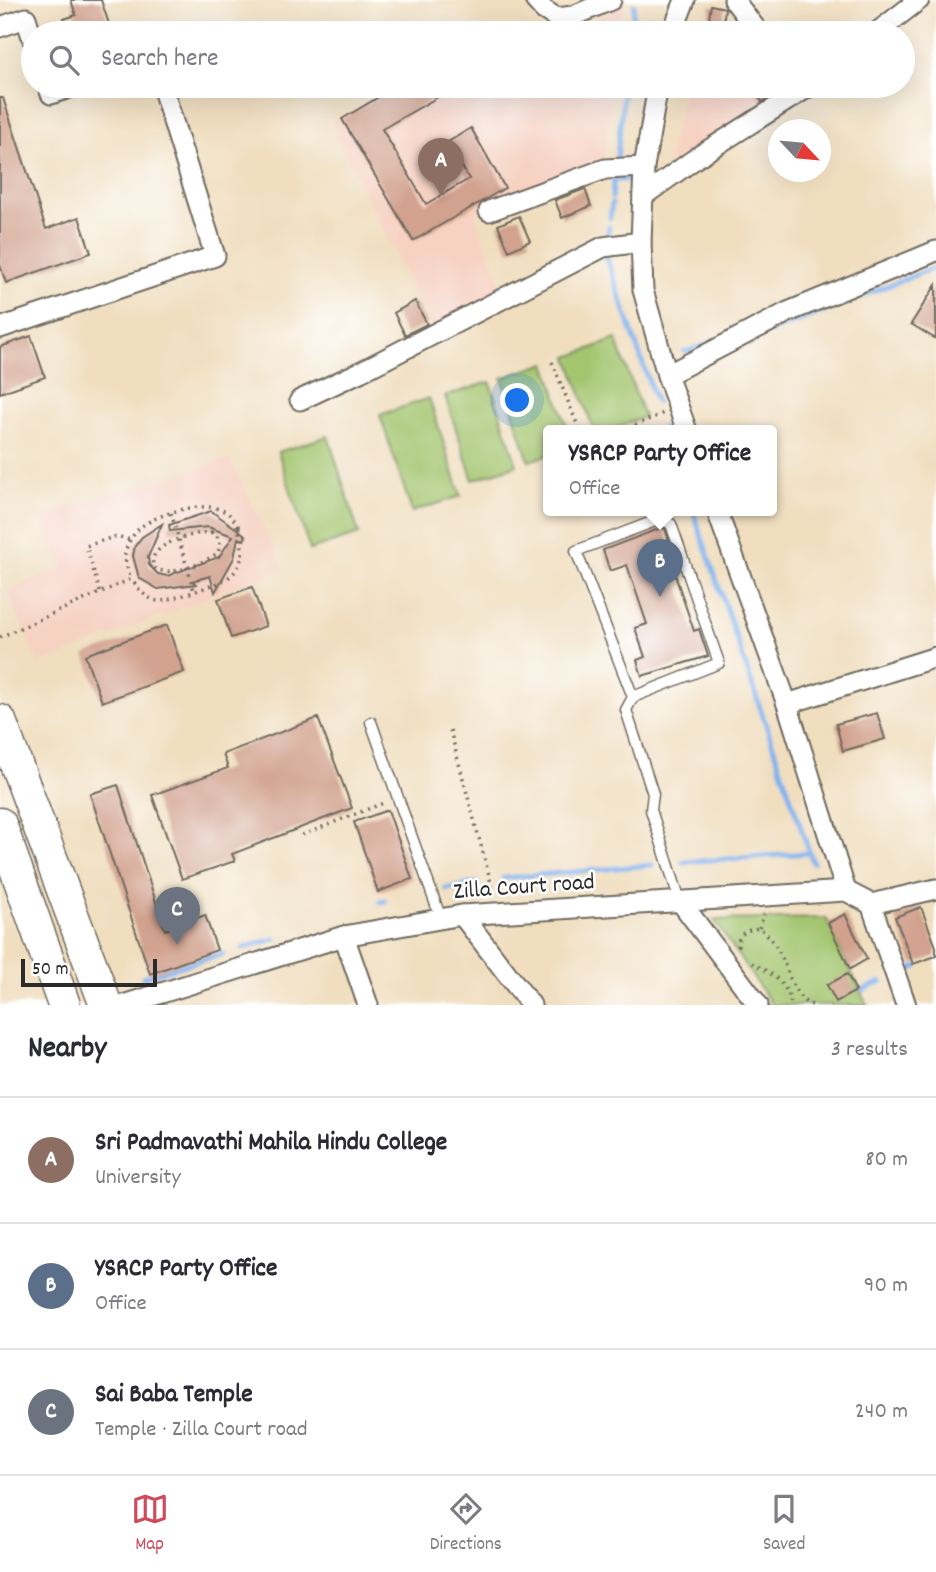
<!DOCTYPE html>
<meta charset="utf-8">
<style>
body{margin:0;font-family:Dekko,sans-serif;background:#f7f7f7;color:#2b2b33}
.compass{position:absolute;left:768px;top:119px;width:63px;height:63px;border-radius:50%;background:#fff;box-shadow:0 7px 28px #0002;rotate:116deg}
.scale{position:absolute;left:21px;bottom:18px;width:136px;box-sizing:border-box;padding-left:7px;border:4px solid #2b2b2b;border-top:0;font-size:19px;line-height:24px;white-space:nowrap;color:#2b2b2b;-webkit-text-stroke:5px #fff;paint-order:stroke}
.you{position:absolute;left:518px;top:401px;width:24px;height:24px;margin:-18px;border:5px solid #fff;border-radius:50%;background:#1a73e8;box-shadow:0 0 0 10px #1a73e833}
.badge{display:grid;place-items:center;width:46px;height:46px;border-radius:50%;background:#d1495b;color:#fff;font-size:23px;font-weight:700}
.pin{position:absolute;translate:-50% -58px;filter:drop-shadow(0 2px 4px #0008)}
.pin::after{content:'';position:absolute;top:37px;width:24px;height:21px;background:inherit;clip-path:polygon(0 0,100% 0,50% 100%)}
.popup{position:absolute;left:543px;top:425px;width:234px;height:91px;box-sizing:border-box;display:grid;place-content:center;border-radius:7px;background:#fff;filter:drop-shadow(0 2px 5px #0005);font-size:23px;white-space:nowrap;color:#7c7c81}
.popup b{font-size:26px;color:#2b2b33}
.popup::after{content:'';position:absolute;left:50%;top:100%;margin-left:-14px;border:14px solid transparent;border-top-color:#fff}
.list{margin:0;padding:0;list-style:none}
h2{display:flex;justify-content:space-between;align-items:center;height:91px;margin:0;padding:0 28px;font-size:30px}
h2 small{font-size:23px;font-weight:400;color:#7c7c81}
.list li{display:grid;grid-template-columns:46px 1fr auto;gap:21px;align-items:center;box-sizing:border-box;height:126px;padding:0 28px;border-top:2px solid #e1e1e2}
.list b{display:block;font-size:26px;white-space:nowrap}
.list p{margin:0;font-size:23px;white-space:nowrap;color:#7c7c81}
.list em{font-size:23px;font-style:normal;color:#7c7c81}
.icon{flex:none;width:38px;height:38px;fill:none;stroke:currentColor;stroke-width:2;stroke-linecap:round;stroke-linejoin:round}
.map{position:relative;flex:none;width:936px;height:1005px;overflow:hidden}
.search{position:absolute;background:#fff;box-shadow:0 7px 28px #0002;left:21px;right:21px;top:21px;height:77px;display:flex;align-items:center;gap:18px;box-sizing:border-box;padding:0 24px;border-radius:38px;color:#7c7c81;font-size:26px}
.sheet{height:469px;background:#fff}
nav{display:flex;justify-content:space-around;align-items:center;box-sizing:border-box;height:98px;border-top:2px solid #e1e1e2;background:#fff;font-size:19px;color:#7c7c81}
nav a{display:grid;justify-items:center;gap:4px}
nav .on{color:#d1495b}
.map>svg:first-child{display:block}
.built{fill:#f6d2c3}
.green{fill:#a3c56e;stroke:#67784c;stroke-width:2}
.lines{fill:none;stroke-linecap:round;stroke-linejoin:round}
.stream{stroke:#82b2ed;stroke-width:5}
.building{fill:#d2a28e}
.lane-casing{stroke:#706a5f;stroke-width:13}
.street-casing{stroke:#706a5f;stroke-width:23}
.primary-casing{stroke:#706a5f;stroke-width:35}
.path{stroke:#706a5f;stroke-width:3.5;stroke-dasharray:2 5;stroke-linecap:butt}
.lane{stroke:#fff;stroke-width:10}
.street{stroke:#fff;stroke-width:19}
.primary{stroke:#fff;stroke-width:32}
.labels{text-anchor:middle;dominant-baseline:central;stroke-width:5;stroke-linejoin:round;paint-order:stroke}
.street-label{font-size:24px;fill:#2b2b2b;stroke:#fff}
</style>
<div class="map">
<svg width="936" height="1005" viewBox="0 0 936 1005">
<rect width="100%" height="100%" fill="#fff"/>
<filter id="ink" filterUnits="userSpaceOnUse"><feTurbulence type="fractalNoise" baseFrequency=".0143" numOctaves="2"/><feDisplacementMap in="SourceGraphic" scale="14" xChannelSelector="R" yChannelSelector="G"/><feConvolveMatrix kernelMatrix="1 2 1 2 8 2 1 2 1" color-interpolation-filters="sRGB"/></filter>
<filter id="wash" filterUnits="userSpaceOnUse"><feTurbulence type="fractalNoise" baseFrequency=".00686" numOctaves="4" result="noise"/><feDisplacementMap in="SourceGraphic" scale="28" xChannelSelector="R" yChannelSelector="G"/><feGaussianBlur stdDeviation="1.57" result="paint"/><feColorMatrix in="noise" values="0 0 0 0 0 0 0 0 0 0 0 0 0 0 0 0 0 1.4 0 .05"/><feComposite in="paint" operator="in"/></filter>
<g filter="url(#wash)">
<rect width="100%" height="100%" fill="#f0debf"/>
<g class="built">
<polygon points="625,4 619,33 573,33 624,4"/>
<polygon points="393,86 613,86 603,163 474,213 504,291 432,328 330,124"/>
<polygon points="686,86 783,86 787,92 666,166"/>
<polygon points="230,459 284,568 38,664 7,590 62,568 42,516 86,500"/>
</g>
<g class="green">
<polygon points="616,339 644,417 607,431 594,431 568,357"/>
<polygon points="546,363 568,431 548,431 548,455 529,461 502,378"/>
<polygon points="490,382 517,465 473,480 445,396"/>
<polygon points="429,398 461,496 412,512 380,415"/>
<polygon points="328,436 359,534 310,550 278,452"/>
<polygon points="826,918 867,1005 772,1005 714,920"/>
</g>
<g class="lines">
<g class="stream">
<polyline points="633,18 634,5"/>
<polyline points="617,159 624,86"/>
<polyline points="614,180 636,180"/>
<polyline points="612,197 614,178"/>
<polyline points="610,218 612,203"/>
<polyline points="607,241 609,227"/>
<polyline points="606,256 656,402"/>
<polyline points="766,334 936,267"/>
<polyline points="684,352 708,344"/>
<polyline points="664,427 665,431"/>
<polyline points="693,511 813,863"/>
<polyline points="683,862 810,853"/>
<polyline points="503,878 652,865"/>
<polyline points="446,889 477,883"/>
<polyline points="380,902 385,901"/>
<polyline points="243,948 275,939"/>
<polyline points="909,970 917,967"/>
<polyline points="143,977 223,954"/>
<polyline points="863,990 881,982"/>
</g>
</g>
<g id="blocks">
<g class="building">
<polygon points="71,0 101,0 112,33 68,33 64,19 76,15"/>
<polygon points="711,5 725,8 722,33 707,33"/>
<polygon points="397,86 431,86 438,97 382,129 426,204 469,179 448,142 471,128 505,188 413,241 342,119"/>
<polygon points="752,86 787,86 762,102"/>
<polygon points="0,98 3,98 46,229 79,217 91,253 6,283 0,265"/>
<polygon points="585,189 591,206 562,218 555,200"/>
<polygon points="519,216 530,241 509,251 498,225"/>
<polygon points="936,285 936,339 911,324"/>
<polygon points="415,301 427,324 405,335 394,313"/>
<polygon points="31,336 45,377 0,393 0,347"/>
<polygon points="211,511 237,529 240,525 239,530 246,536 244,540 238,538 234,558 215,592 210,576 192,581 196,584 158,589 139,578 133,556 135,546 142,537 162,524 148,557 149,565 158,574 167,576 219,557 233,536 208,527 170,531 169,525"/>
<polygon points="661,528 665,529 675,559 670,560 694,631 699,629 708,656 642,676 637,660 645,657 635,628 647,624 627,565 610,571 603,550"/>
<polygon points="252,587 266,626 231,638 218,599"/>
<polygon points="167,625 184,672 102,702 85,655"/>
<polygon points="877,713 885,739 843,751 836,724"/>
<polygon points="318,718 352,808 232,854 235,861 182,879 152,795 228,768 223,754"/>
<polygon points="118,785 165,930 205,915 217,950 150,974 90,794"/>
<polygon points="388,810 412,879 378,892 354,822"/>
<polygon points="921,907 936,947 936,956 913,964 895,917"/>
<polygon points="845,914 867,959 850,969 828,923"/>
<polygon points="847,974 856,991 836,1002 827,985"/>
</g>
</g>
</g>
<g filter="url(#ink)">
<use href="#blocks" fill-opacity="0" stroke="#706a5f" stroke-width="2"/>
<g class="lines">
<g class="lane-casing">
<g id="lane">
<polyline points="633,697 719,663 671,524 660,519 576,551 633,697 626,710 653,794 651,810 680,901"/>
<polyline points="371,722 441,919"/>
</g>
</g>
<g class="street-casing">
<g id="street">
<polyline points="535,0 544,10 557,18 573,16 611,0"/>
<polyline points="734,0 759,33"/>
<polyline points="0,27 26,18 33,40"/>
<polyline points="672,33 685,0"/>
<polyline points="876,33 919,0"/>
<polyline points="48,86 51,94 75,86"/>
<polyline points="658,86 644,167 641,242 643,290 667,375 687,431"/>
<polyline points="643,196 699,156 810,86"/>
<polyline points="489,211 605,169 644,167"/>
<polyline points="0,328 215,256 162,86"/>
<polyline points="667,375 788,312 936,251"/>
<polyline points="300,400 360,372 603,247 641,242"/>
<polyline points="717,511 787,704 846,891"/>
<polyline points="787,704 936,657"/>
<polyline points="680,901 758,1005"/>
<polyline points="871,904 906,1005"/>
<polyline points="462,915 531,1005"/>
<polyline points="344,936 368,1005"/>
<polyline points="123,1005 344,936 462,915 846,891 871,904 936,889"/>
</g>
</g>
<g class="primary-casing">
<g id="primary">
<polyline points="0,721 104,1000"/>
<polyline points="0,824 64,1005"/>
</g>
</g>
<g class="path">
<polyline points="552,362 580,431"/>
<polyline points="622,431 664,413"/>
<polyline points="171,513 194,591"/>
<path d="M211,532C221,538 221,542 218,553C202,563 172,578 154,568C144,544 194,533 211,532Z"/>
<polyline points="100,592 86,546 117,536 130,540"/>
<path d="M0,637L131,579C129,572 124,561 125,553C127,544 134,532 142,526C162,512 213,496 232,517C238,524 241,538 242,547C244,559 237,573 226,579C217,584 170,601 160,601C147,601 138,588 131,579"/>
<polyline points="450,730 494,894"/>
<polyline points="302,835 386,802"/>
<polyline points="759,928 764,914"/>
<path d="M738,947C737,933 747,930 759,928C790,948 785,996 812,1005"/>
<path d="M752,963C770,972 789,984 791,1005"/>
</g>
<use href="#lane" class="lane"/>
<use href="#street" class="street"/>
<use href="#primary" class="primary"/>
</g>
</g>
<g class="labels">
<g class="street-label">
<text transform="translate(524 888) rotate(-4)">Zilla Court road</text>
</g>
</g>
</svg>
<svg class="compass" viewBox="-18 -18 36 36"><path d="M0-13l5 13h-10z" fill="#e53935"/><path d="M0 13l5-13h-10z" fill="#7c7c81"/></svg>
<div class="scale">50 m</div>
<div class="you"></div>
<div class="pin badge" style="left:441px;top:196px;background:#8d6e63">A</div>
<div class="pin badge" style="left:660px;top:597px;background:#5c6f8a">B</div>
<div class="popup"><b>YSRCP Party Office</b>Office</div>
<div class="pin badge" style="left:177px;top:945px;background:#6b7280">C</div>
<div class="search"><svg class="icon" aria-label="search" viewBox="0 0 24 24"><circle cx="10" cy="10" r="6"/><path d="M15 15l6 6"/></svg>Search here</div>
</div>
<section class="sheet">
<h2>Nearby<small>3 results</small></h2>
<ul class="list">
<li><span class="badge" style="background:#8d6e63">A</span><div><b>Sri Padmavathi Mahila Hindu College</b><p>University</p></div><em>80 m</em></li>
<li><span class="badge" style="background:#5c6f8a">B</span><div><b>YSRCP Party Office</b><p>Office</p></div><em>90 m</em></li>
<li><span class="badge" style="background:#6b7280">C</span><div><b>Sai Baba Temple</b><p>Temple · Zilla Court road</p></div><em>240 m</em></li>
</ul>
</section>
<nav>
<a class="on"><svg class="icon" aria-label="map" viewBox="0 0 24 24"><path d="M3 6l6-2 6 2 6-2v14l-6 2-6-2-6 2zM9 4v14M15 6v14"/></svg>Map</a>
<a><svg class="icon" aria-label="directions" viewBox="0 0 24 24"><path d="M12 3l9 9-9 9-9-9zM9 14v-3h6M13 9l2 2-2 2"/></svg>Directions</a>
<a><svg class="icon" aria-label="saved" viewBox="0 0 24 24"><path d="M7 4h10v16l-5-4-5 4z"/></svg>Saved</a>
</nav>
